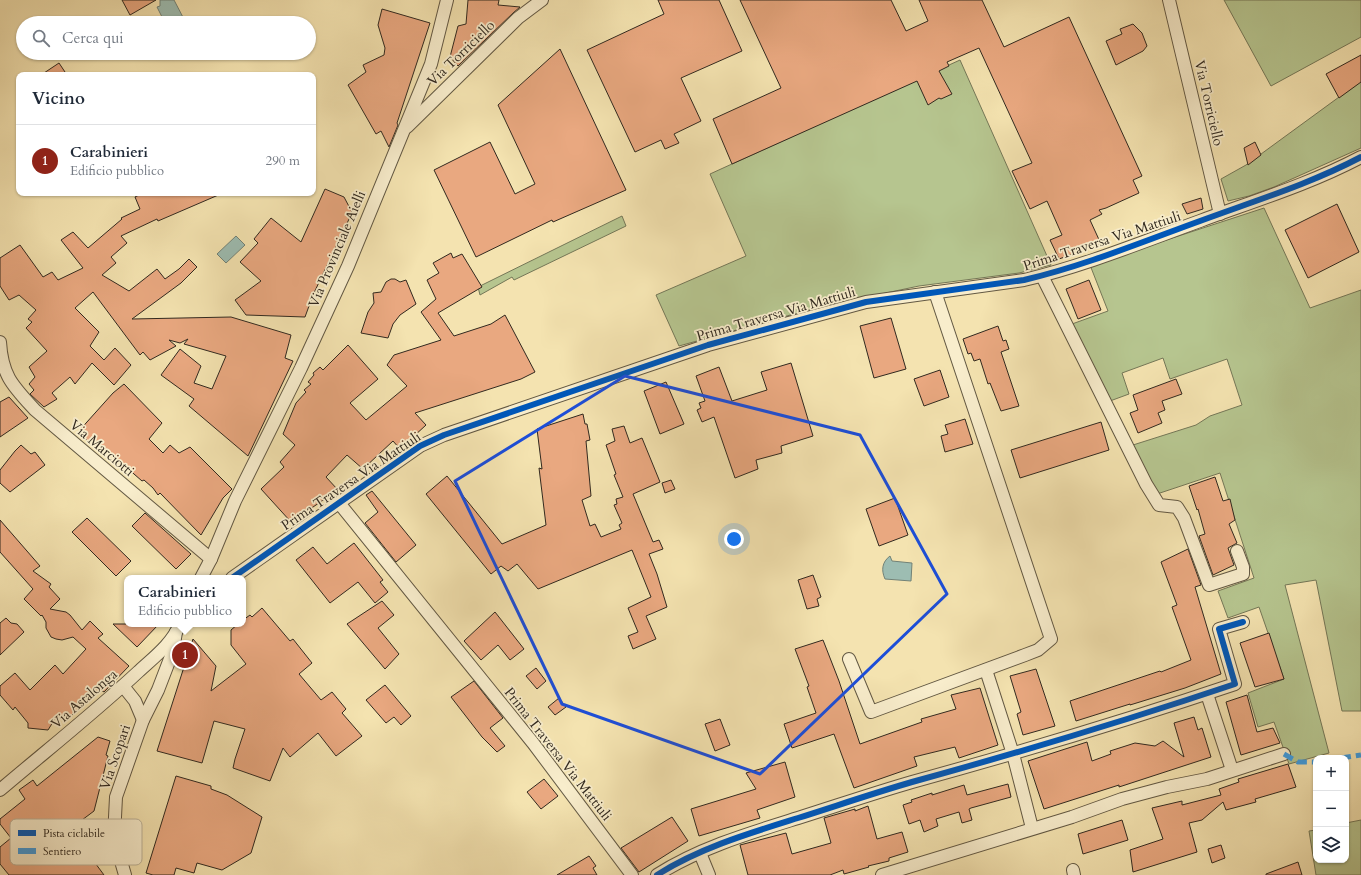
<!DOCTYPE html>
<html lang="it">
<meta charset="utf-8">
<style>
body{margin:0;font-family:Cardo,serif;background:#f2f2f3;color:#1f2937}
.controls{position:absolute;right:12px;bottom:12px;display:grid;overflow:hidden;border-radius:8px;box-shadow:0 1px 3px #0004}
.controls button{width:36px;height:36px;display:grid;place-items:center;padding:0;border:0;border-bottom:1px solid #e0e1e3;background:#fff;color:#1f2937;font:20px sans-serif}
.you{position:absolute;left:734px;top:539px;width:14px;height:14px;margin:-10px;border:3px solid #fff;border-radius:50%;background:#1a73e8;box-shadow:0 0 0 6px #1a73e833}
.badge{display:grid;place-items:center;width:26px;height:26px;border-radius:50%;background:#8f2418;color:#fff;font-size:13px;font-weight:700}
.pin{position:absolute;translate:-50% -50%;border:2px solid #fff;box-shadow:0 1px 4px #0006}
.popup{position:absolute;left:124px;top:575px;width:122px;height:52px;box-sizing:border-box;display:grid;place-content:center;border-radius:8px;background:#fff;filter:drop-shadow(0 1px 3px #0005);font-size:13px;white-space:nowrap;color:#747a83}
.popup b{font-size:15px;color:#1f2937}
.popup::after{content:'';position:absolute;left:50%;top:100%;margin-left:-8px;border:8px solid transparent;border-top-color:#fff}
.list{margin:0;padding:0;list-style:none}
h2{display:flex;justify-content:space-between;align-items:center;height:52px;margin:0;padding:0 16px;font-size:17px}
h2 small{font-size:13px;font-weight:400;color:#747a83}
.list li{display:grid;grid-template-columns:26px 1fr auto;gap:12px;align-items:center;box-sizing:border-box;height:72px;padding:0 16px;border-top:1px solid #e0e1e3}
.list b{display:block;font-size:15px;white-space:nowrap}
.list p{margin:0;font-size:13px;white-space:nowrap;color:#747a83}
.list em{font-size:13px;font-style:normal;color:#747a83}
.icon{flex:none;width:22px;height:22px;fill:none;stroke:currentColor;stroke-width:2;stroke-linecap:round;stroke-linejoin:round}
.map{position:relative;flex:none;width:1361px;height:875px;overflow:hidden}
.search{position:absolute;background:#fff;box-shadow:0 1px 3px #0004;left:16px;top:16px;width:300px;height:44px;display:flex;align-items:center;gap:10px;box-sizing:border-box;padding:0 14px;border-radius:22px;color:#747a83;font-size:15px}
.panel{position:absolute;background:#fff;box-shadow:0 1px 3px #0004;left:16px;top:72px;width:300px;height:124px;border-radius:8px}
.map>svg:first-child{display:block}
.green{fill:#b6c58f;stroke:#747757}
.water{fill:#9dbdb2;stroke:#728277}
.building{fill:#e9a880;stroke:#31291f}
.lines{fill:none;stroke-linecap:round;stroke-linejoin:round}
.minor-casing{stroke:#625843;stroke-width:14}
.minor{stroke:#f8edcc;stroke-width:12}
.quiet{stroke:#3e9ce0;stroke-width:5;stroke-dasharray:10 5;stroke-linecap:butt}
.cycleway-casing{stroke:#f8edcc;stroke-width:8}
.cycleway{stroke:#0057b8;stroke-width:6}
.marked{fill:none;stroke:#1d4ed8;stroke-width:3;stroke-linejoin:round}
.labels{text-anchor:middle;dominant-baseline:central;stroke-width:3.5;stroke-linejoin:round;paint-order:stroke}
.street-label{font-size:14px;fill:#31291f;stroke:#f8edcc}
.key{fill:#f8edcc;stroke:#bcb298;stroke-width:1}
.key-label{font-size:11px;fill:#31291f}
</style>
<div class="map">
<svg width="1361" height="875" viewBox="0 0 1361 875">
<rect width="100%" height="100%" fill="#f4e3b0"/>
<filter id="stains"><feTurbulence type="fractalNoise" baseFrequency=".005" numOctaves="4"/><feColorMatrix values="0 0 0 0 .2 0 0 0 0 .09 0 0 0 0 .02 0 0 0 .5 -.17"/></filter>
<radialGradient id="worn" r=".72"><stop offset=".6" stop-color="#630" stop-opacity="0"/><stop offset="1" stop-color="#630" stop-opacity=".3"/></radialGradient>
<g class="green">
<polygon points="1224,0 1361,0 1361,37 1271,86"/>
<polygon points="960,60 1051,265 1019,273 919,286 819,307 679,346 656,295 746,256 710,174"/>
<polygon points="1361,81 1361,148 1274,187 1249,196 1228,201 1221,179 1246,165"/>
<polygon points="1264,208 1310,308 1361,290 1361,711 1342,711 1316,580 1285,585 1329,753 1289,764 1274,722 1258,727 1248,693 1284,679 1259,607 1228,618 1218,591 1254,578 1220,473 1157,494 1133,445 1196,425 1210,416 1242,405 1227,359 1170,379 1163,358 1122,373 1129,394 1110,401 1072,324 1108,311 1090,265"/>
<polygon points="622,216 626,226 514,280 512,277 480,295 478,287"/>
<polygon points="1361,820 1361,875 1316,875 1309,831 1316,830 1316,860 1346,860 1346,823"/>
</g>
<g class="water">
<polygon points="160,0 174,0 186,23 165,23 157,7 160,6"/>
<polygon points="236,236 245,245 226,263 217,254"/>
<path d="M890,556L892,561L912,563L911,581L885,579C881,570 882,562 890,556Z"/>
</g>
<g class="building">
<polygon points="122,0 156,0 130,15"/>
<polygon points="468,0 499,0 498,5 520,7 513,13 458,66 450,57 458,26 466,24"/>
<polygon points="658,0 719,0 742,51 681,78 701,121 674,134 679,143 665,149 661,140 635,152 587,50 664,14"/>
<polygon points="740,0 891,0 906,31 928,21 919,0 982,0 1004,47 1069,17 1142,176 1133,180 1139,193 1106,208 1099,210 1102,214 1090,220 1101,244 1059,259 1050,240 1062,235 1047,201 1030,209 1012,171 1032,163 979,48 947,62 949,66 939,71 952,94 941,99 939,98 928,105 917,81 732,164 713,119 781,88"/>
<polygon points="382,9 430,23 397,123 398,125 389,147 381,131 376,134 348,85 366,72 363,65 384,55 385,48 378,25"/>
<polygon points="1133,24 1142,33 1147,46 1143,51 1116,65 1106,41 1122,34 1120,29"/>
<polygon points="560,49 626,190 553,222 552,220 476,257 434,170 490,142 515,194 535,184 498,105"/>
<polygon points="1361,55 1361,82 1339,98 1326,74"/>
<polygon points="59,63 67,75 41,75"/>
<polygon points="1255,142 1261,155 1248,165 1244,148"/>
<polygon points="325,189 344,197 353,214 350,217 313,295 305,317 246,315 235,300 261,281 240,262 258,243 254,239 271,218 301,242"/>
<polygon points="143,193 223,193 158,221 157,219 121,236 127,243 111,257 116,263 102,275 129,291 157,269 165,279 179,269 189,259 197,267 181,283 132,319 231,317 291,335 285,358 293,361 248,456 189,406 194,399 161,375 180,349 201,366 194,383 212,389 226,356 184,344 188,339 180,343 169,340 176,346 150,360 143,352 140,355 93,292 75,308 99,332 90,346 104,360 115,348 131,365 114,385 92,363 75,384 70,377 52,393 57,399 44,407 30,394 34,390 29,384 35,377 29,367 47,351 26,328 32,322 28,319 36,310 19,295 9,300 0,286 0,258 20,245 43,277 52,272 58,280 83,268 61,240 73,232 88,248 122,219 121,218 140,209 135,197"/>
<polygon points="1201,198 1203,209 1187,214 1182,204"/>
<polygon points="1337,204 1359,252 1308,278 1285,230"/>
<polygon points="451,253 453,258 462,254 482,287 438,313 454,336 491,324 505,315 535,372 521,379 415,413 426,425 400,449 393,441 363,469 347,455 326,477 338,490 291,522 261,489 284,467 280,462 295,445 283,434 296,403 306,392 304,390 311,384 308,382 314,375 313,373 320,367 323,370 348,345 378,379 350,403 366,420 407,386 387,365 394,355 441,340 421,312 436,299 427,280 439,273 433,263"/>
<polygon points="391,279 395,279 400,282 406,280 416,304 400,315 393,324 388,338 361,333 368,312 374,303 373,293 381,292 386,282"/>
<polygon points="1089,280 1101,310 1078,319 1066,289"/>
<polygon points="891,318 906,369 874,378 860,326"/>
<polygon points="998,326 1003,341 1006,340 1009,349 1001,352 1019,406 1001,411 990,383 988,384 980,359 974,361 971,353 968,354 963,339"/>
<polygon points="791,363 813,436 781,446 782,453 756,460 758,469 735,478 714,417 702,422 697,410 701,408 699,403 705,401 696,376 719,367 732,401 767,390 761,372"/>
<polygon points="940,370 949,397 924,406 914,379"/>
<polygon points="1176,379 1182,394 1162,401 1165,410 1158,413 1162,423 1138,433 1130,413 1138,410 1133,395"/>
<polygon points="666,382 684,424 660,434 644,391"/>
<polygon points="124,384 162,423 149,439 163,453 170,445 179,453 190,447 232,489 223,498 201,535 160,493 158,495 153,488 144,480 142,481 102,446 97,450 78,432 113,393"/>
<polygon points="9,397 28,418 0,437 0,402"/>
<polygon points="583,414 585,424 587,424 590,440 586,441 591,496 582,500 590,526 595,524 601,537 621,529 619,525 622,523 614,505 617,504 616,499 623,497 614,475 616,474 606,445 615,441 612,429 624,426 630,443 642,438 660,482 633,494 653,542 659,540 663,549 649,554 657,574 667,607 646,616 656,639 633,649 628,636 638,632 628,608 651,597 632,550 538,589 517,564 508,571 501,566 491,574 426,494 447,476 502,544 546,525 539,468 542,469 537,429"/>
<polygon points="965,419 973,444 945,452 941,436 948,434 945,425"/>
<polygon points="1101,422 1109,450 1020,478 1011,450"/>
<polygon points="21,445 31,454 35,452 45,465 10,492 0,483 0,470 15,451"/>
<polygon points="1215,477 1223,501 1230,499 1235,520 1229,524 1237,543 1228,548 1234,565 1213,575 1199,536 1205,534 1198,509 1197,510 1189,486"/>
<polygon points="671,480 675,489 665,493 662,483"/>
<polygon points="372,491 416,545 396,562 365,523 378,512 366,495"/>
<polygon points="895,498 908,535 879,546 866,509"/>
<polygon points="145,513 191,554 176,569 132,526"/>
<polygon points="87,518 131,561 116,576 72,532"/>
<polygon points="0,520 40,566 33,571 51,584 49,587 60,599 50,609 66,612 70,615 82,630 90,621 103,634 98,638 129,666 104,692 101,690 65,721 58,714 48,730 28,728 28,723 15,707 13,710 0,695 0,686 15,673 30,690 55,665 63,674 86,649 73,637 62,640 56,639 51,637 46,628 46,622 42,615 41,616 24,599 33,589 0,552"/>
<polygon points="354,543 383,580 380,582 388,592 375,603 358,582 330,603 296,560 313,547 327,564"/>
<polygon points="1188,549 1201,585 1195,587 1221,674 1185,688 1130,705 1130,704 1076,721 1070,701 1160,671 1161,672 1191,660 1172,607 1177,605 1161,562"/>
<polygon points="813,575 821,597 817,599 819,606 807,609 798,580"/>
<polygon points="382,601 394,615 378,628 399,654 385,669 347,624"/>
<polygon points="262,608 290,641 293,639 312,663 299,674 321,700 332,692 346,709 342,713 362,736 336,756 318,733 290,757 283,748 270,781 233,768 235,759 245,729 214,721 202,763 157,751 193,639 216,666 211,691 246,664 231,645 231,630 238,624 243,624 243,620 250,615 252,617"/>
<polygon points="495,612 524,649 510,660 498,645 481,660 464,641"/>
<polygon points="6,618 11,623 17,624 24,632 0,655 0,623"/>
<polygon points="113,624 159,624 137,647"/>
<polygon points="1269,633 1284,679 1255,687 1240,643"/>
<polygon points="823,640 839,681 860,744 922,722 921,719 956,709 951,695 980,688 998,745 959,758 955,747 914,757 917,766 854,788 834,734 792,748 784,724 816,713 807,687 809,686 795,649"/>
<polygon points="536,668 546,681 537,689 526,676"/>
<polygon points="1036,669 1055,726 1023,735 1017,714 1021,712 1010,676"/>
<polygon points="474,681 503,718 490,728 505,746 497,752 482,737 451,697"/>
<polygon points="385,685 411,716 401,725 394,717 386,723 366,700"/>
<polygon points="1247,695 1257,732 1273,728 1280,743 1241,755 1226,702"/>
<polygon points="559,698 566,707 555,715 548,707"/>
<polygon points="1194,717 1198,730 1202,728 1211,757 1119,787 1119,785 1044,809 1028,761 1087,742 1092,761 1111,754 1110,751 1135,743 1155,746 1163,741 1184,757 1174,723"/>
<polygon points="720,719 730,745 715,751 705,724"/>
<polygon points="98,737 110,741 106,755 108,756 94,811 70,829 104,875 9,875 0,864 0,847 11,838 0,824 0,819 25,799 19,790 33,780 37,786"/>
<polygon points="785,762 795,797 757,810 760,818 699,836 691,809 756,789 746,773"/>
<polygon points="1288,764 1296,787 1255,799 1256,802 1226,810 1223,802 1202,820 1189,823 1197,852 1133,872 1130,850 1163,839 1152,808 1182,801 1182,805 1221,795 1219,789 1239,782 1238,779"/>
<polygon points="176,776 211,786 211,789 227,795 262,817 251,853 222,870 197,863 194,873 176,868 174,875 153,875 146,873"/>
<polygon points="544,779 558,796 541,809 527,792"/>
<polygon points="1008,784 1011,797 971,808 969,809 972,820 962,823 959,812 936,819 938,826 924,832 920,820 909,824 903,805 912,802 911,800 932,793 932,795 964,785 967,795"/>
<polygon points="868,806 877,839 902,832 908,852 889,858 889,861 868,866 869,867 844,874 843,870 830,875 748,875 740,845 786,833 792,854 831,843 824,818 855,809 855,811"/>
<polygon points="672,817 688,841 639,872 621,848"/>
<polygon points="1122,820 1128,840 1083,854 1078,834"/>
<polygon points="1221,845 1225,858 1212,863 1208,849"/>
<polygon points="589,856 596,866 593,868 597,875 557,875"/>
<polygon points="1298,862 1302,875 1266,875 1266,874"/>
</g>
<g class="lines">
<g class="minor-casing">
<g id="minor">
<polyline points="1169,0 1220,214"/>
<polyline points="407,127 518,18 542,0"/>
<polyline points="1042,276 1146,484 1159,505 1177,507 1184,518 1209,585 1243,574 1243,567 1237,551"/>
<path d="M0,342C2,376 13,386 35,410L211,559"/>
<polyline points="339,503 533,743 632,875"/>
<polyline points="201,578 211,559 235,501 301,368 348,266 431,64 447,0"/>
<path d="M232,578L420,446L444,435L708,345L866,302L1024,280C1084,266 1142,242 1200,221C1254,201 1310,184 1361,157"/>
<polyline points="849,659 871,712 1025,655 1038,650 1051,639 935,292"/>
<polyline points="986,670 1013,754 1032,828"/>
<polyline points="123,686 135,701 143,720"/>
<polyline points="1207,694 1232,770"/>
<path d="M0,790C46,751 94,713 138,672C153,658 172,644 180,624"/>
<polyline points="700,853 709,875"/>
<polyline points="1073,870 1074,875"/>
<polyline points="125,875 114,837 116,797 143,720 158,690 173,651 176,632"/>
<path d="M657,875C699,848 750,833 798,818C836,806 874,793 912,782C1021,752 1128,720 1235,684L1219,629L1243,622"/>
<polyline points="882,875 1072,817 1122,799 1167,787 1207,779 1284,754"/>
</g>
</g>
<use href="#minor" class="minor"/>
<g class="quiet">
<polyline points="1284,754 1298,762 1316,762"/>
<polyline points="1341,758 1361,755"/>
</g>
<g class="cycleway-casing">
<g id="cycleway">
<path d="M232,578L420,446L444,435L708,345L866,302L1024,280C1084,266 1142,242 1200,221C1254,201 1310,184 1361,157"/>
<path d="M657,875C699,848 750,833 798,818C836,806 874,793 912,782C1021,752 1128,720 1235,684L1219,629L1243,622"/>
</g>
</g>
<use href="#cycleway" class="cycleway"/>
</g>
<path class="marked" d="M625,376L860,435L947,594L760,774L562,704L455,481Z"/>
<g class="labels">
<g class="street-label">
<text transform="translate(461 53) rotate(-44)">Via Torriciello</text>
<text transform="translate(1209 103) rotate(77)">Via Torriciello</text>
<text transform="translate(1102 241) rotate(-18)">Prima Traversa Via Mattiuli</text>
<text transform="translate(337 249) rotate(-67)">Via Provinciale Aielli</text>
<text transform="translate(776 314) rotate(-16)">Prima Traversa Via Mattiuli</text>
<text transform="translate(102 448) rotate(40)">Via Marciotti</text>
<text transform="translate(351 481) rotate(-34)">Prima Traversa Via Mattiuli</text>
<text transform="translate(84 699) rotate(-41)">Via Astalonga</text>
<text transform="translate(558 754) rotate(52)">Prima Traversa Via Mattiuli</text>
<text transform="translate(115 757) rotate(-71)">Via Scopari</text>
</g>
</g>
<rect x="10" y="819" width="132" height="46" rx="6" class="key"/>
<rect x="18" y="830" width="18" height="6" fill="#0057b8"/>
<rect x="18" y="848" width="18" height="6" fill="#3e9ce0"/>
<g class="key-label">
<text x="43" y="837">Pista ciclabile</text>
<text x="43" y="855">Sentiero</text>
</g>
<rect width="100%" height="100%" filter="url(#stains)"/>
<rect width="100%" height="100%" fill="url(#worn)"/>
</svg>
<div class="controls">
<button>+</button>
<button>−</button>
<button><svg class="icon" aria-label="layers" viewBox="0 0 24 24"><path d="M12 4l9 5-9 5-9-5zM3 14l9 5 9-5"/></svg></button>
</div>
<div class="you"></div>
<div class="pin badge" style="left:185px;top:655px">1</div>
<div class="popup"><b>Carabinieri</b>Edificio pubblico</div>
<div class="search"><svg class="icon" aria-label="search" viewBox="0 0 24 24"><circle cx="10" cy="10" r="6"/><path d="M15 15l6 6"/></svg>Cerca qui</div>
<section class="panel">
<h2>Vicino<small></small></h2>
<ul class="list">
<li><span class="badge">1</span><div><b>Carabinieri</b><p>Edificio pubblico</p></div><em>290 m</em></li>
</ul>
</section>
</div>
